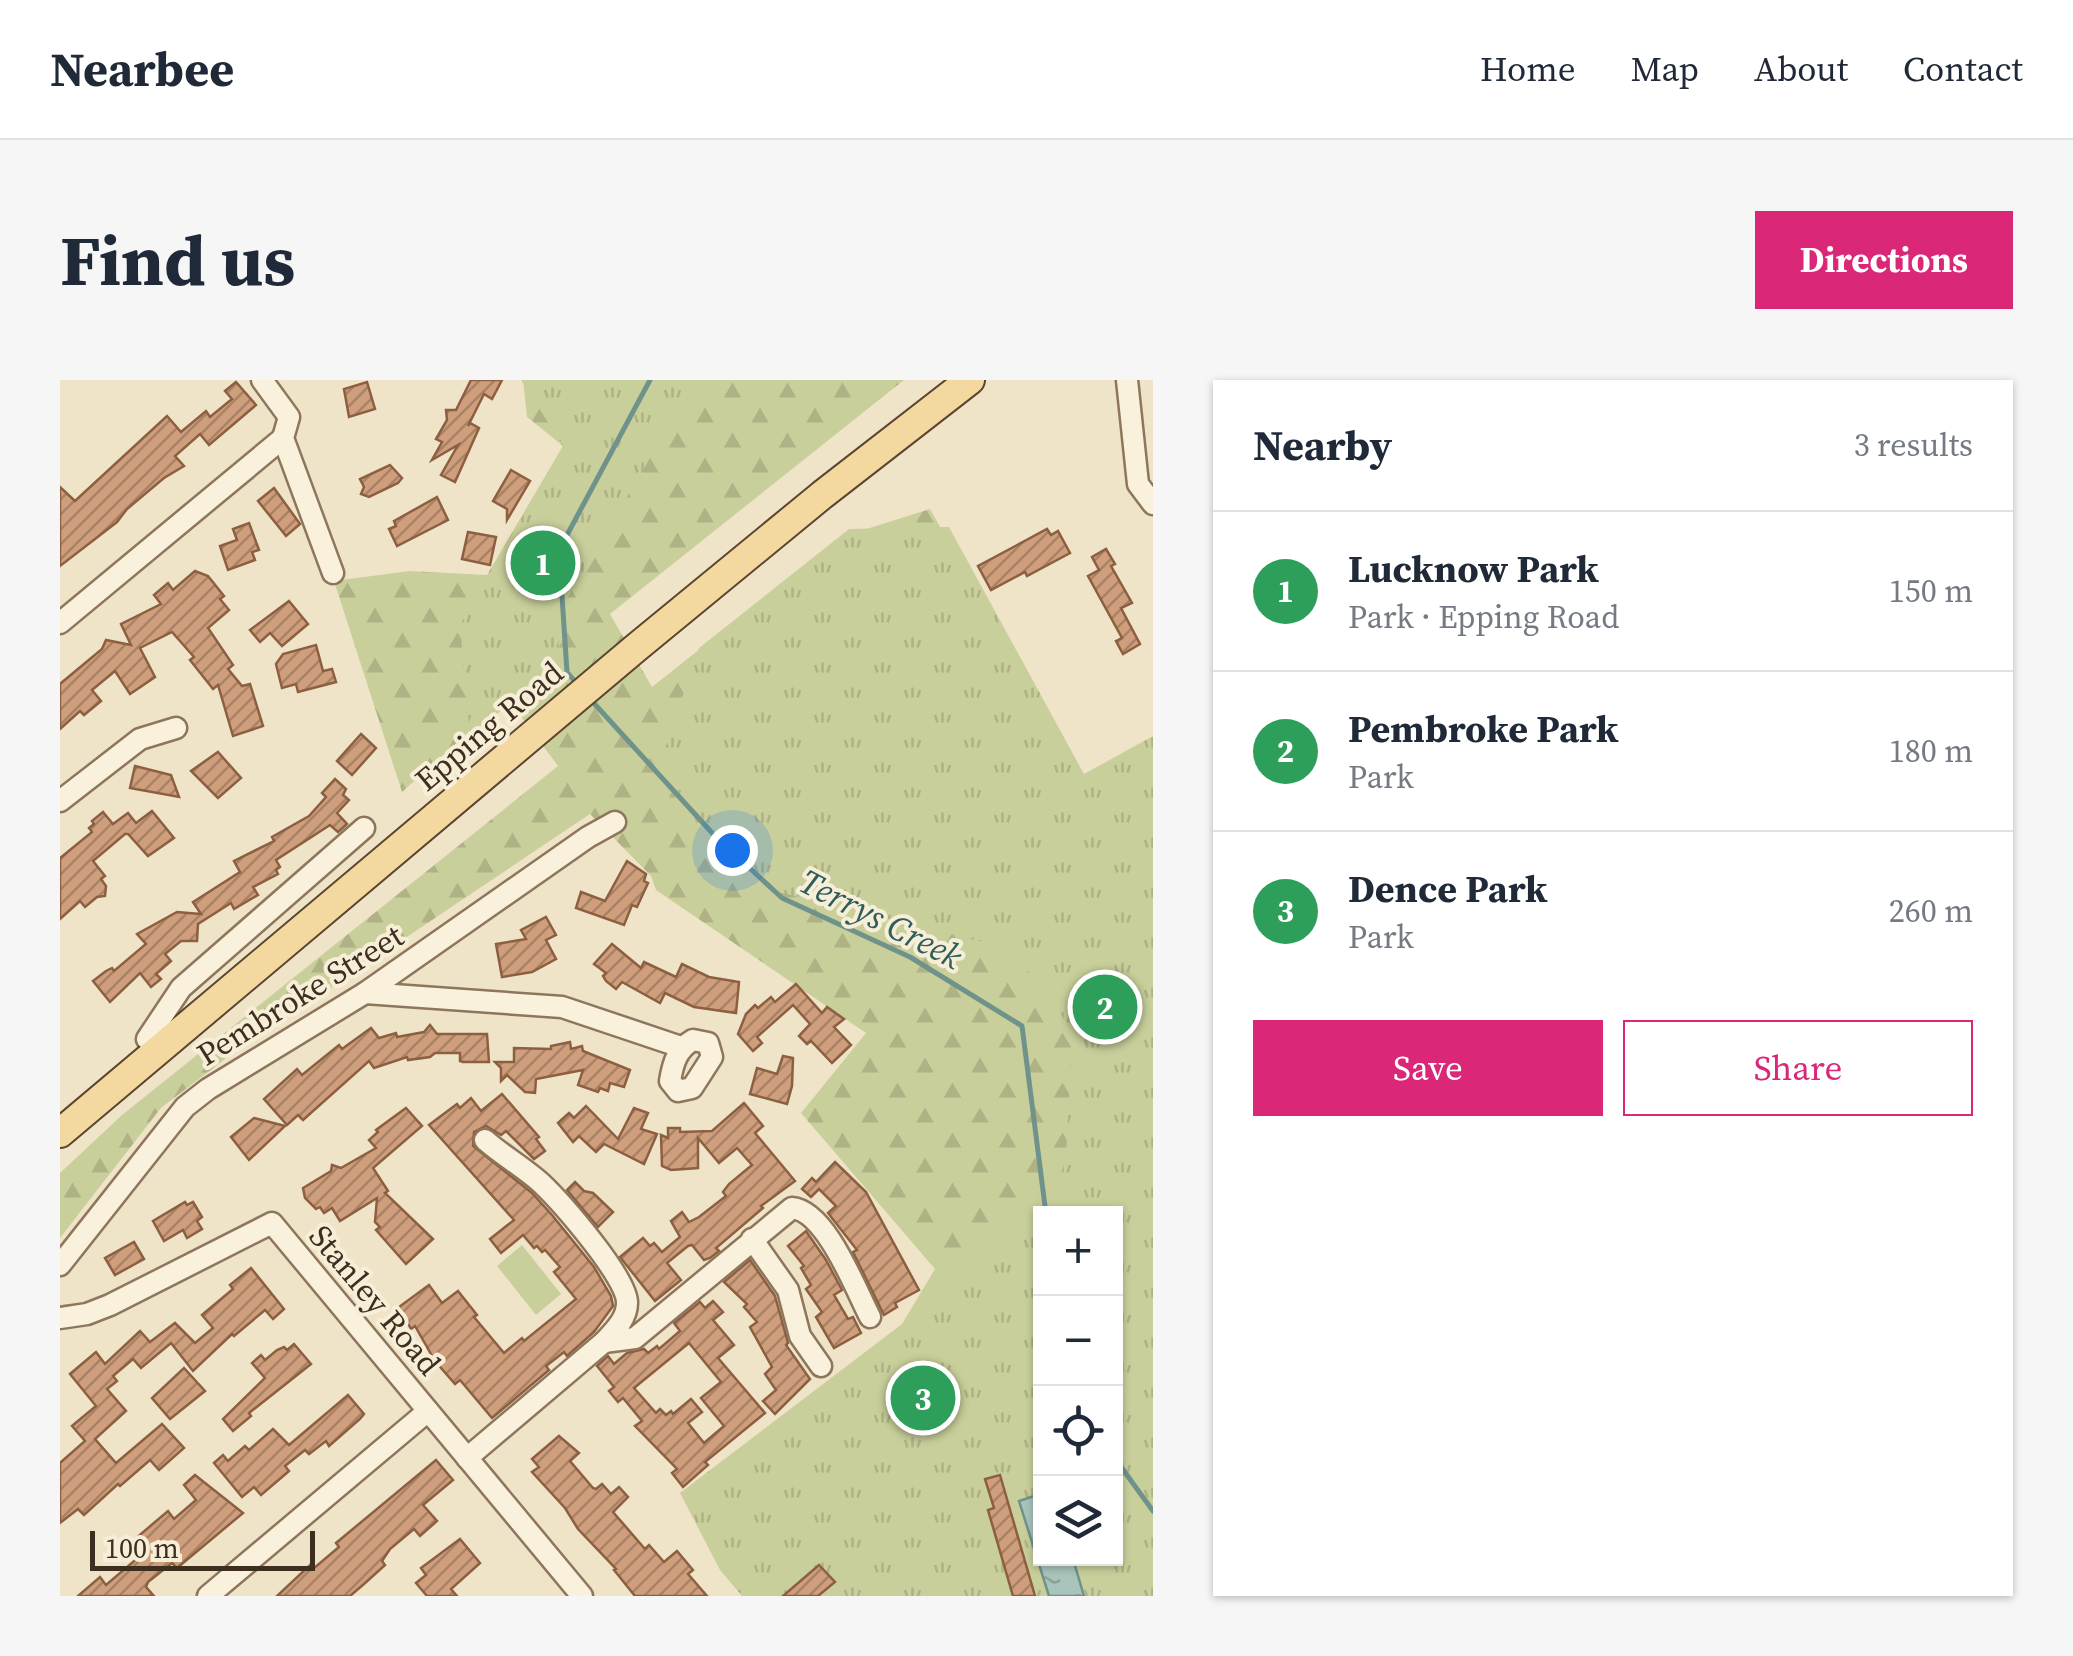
<!DOCTYPE html>
<meta charset="utf-8">
<style>
body{margin:0;font-family:"Source Serif 4",serif;background:#f6f6f7;color:#1f2937}
.controls{position:absolute;right:30px;bottom:30px;display:grid;overflow:hidden;border-radius:0px;box-shadow:0 2px 8px #0004}
.controls button{width:90px;height:90px;display:grid;place-items:center;padding:0;border:0;border-bottom:2px solid #e0e1e3;background:#fff;color:#1f2937;font:50px sans-serif}
.scale{position:absolute;left:30px;bottom:25px;width:225px;box-sizing:border-box;padding-left:10px;border:5px solid #3d2e20;border-top:0;font-size:28px;line-height:35px;white-space:nowrap;color:#3d2e20;-webkit-text-stroke:8px #f7eed8;paint-order:stroke}
.you{position:absolute;left:672px;top:470px;width:35px;height:35px;margin:-25px;border:8px solid #fff;border-radius:50%;background:#1a73e8;box-shadow:0 0 0 15px #1a73e833}
.badge{display:grid;place-items:center;width:65px;height:65px;border-radius:50%;background:#db2777;color:#fff;font-size:32px;font-weight:700}
.pin{position:absolute;translate:-50% -50%;border:5px solid #fff;box-shadow:0 2px 10px #0006}
.list{margin:0;padding:0;list-style:none}
h2{display:flex;justify-content:space-between;align-items:center;height:130px;margin:0;padding:0 40px;font-size:42px}
h2 small{font-size:32px;font-weight:400;color:#747a83}
.list li{display:grid;grid-template-columns:65px 1fr auto;gap:30px;align-items:center;box-sizing:border-box;height:160px;padding:0 40px;border-top:2px solid #e0e1e3}
.list b{display:block;font-size:38px;white-space:nowrap}
.list p{margin:0;font-size:32px;white-space:nowrap;color:#747a83}
.list em{font-size:32px;font-style:normal;color:#747a83}
.actions{display:flex;gap:20px;padding:30px 40px}
.actions a{flex:1;padding:22px 0;border:2px solid #db2777;border-radius:0px;text-align:center;font-size:35px;color:#db2777}
.actions .main{background:#db2777;color:#fff}
.icon{flex:none;width:55px;height:55px;fill:none;stroke:currentColor;stroke-width:2;stroke-linecap:round;stroke-linejoin:round}
.map{position:relative;flex:none;width:1093px;height:1216px;overflow:hidden;border-radius:0px}
header{display:flex;align-items:center;gap:60px;box-sizing:border-box;height:140px;padding:0 50px;background:#fff;border-bottom:2px solid #e0e1e3}
header strong{font-size:48px}
nav{display:flex;gap:55px;margin-inline-start:auto;font-size:35px}
.intro{display:flex;align-items:center;justify-content:space-between;box-sizing:border-box;height:240px;padding:0 60px}
h1{margin:0;font-size:70px}
.button{padding:25px 45px;border-radius:0px;background:#db2777;color:#fff;font-size:35px;font-weight:700}
main{display:flex;gap:60px;padding:0 60px}
aside{flex:1;background:#fff;border-radius:0px;box-shadow:0 2px 8px #0004}
.map>svg:first-child{display:block}
.green{fill:#c9cf9b}
.forest{fill:url(#forest-firs)}
.park{fill:url(#park-tufts);fill-rule:evenodd}
.water{fill:url(#water-ripples);stroke:#6f938a;stroke-width:2.5}
.lines{fill:none;stroke-linecap:round;stroke-linejoin:round}
.stream{stroke:#6f938a;stroke-width:5}
.building{fill:url(#building-hatch);stroke:#8d5f41;stroke-width:2.5;fill-rule:evenodd}
.minor-casing{stroke:#8d765c;stroke-width:25}
.major-casing{stroke:#5b4430;stroke-width:32}
.minor{stroke:#faf1dc;stroke-width:20}
.major{stroke:#f3d9a0;stroke-width:28}
.labels{text-anchor:middle;dominant-baseline:central;stroke-width:8;stroke-linejoin:round;paint-order:stroke}
.street-label{font-size:32px;fill:#3d2e20;stroke:#f7eed8}
.water-label{font-size:35px;font-style:italic;fill:#2f5d5a;stroke:#f7eed8}
</style>
<header>
<strong>Nearbee</strong>
<nav><a>Home</a><a>Map</a><a>About</a><a>Contact</a></nav>
</header>
<div class="intro"><h1>Find us</h1><a class="button">Directions</a></div>
<main>
<div class="map">
<svg width="1093" height="1216" viewBox="0 0 1093 1216">
<defs>
<pattern id="forest-firs" width="22" height="20" patternUnits="userSpaceOnUse" patternTransform="scale(2.5)"><rect width="22" height="20" fill="#c9cf9b"/><path d="M5 1l3.5 6h-7zM16 11l3.5 6h-7z" fill="#aeb285"/></pattern>
<pattern id="park-tufts" width="24" height="20" patternUnits="userSpaceOnUse" patternTransform="scale(2.5)"><rect width="24" height="20" fill="#c9cf9b"/><path d="M3 7l-1-3M5 7V3M7 7l1-3M15 17l-1-3M17 17v-4M19 17l1-3" fill="none" stroke="#aeb285"/></pattern>
<pattern id="water-ripples" width="26" height="14" patternUnits="userSpaceOnUse" patternTransform="scale(2.5)"><rect width="26" height="14" fill="#a9c4bc"/><path d="M2 4q2-2 4 0t4 0M15 11q2-2 4 0t4 0" fill="none" stroke="#8ba098"/></pattern>
<pattern id="building-hatch" width="6" height="6" patternUnits="userSpaceOnUse" patternTransform="scale(2.5)"><rect width="6" height="6" fill="#cf9f7d"/><path d="M-1 1l2-2M0 6l6-6M5 7l2-2" fill="none" stroke="#a98266"/></pattern>
</defs>
<rect width="100%" height="100%" fill="#f0e4c8"/>
<polygon class="green" points="462,865 501,914 476,935 437,886"/>
<polygon class="forest" points="463,0 844,0 550,234 592,307 781,157 870,129 991,346 1026,399 1093,1216 1056,834 981,834 842,944 875,889 741,733 806,653 596,510 591,496 530,434 165,679 101,728 0,858 0,793 62,735 498,386 447,318 342,412 274,201 349,191 427,195 503,66 467,37"/>
<g class="park">
<polygon points="461,0 640,0 604,54 498,234 499,283 410,356 400,245 503,66"/>
<path d="M889,147L1024,394L1093,356V1216H682L660,1190L620,1113L842,944L1000,797L1006,778L1012,653L982,602L932,564L669,500L633,440L597,392L639,268L789,149ZM981,834H1056V1178H981Z"/>
</g>
<polygon class="water" points="980,1114 981,1178 1013,1179 1024,1216 989,1216 959,1121"/>
<g class="lines">
<g class="stream">
<polyline points="517,304 507,292 499,170 590,0"/>
<polyline points="531,320 654,455 722,518 850,577 962,646 986,834"/>
<polyline points="1056,1080 1093,1131"/>
</g>
</g>
<g class="building">
<polygon points="411,0 442,0 432,19 424,14 408,46 410,43 419,48 395,102 381,95 398,65 372,80 382,62 376,59 387,40 386,30 396,30"/>
<polygon points="176,2 196,25 149,65 140,54 115,76 124,86 104,98 67,129 57,142 0,186 0,107 15,121 107,36 121,52 146,31 150,37 172,19 165,11"/>
<polygon points="307,2 315,29 289,37 284,9"/>
<polygon points="330,85 342,98 338,103 309,117 301,114 304,107 300,99"/>
<polygon points="451,90 470,101 447,140 447,129 433,121"/>
<polygon points="214,108 240,144 226,156 198,121"/>
<polygon points="377,117 388,140 337,166 329,149 336,146 334,141"/>
<polygon points="189,143 199,170 192,172 195,180 168,190 160,166 177,160 173,149"/>
<polygon points="987,149 991,155 998,151 1010,173 967,196 965,192 931,210 918,186"/>
<polygon points="408,152 436,157 430,185 402,179"/>
<polygon points="1046,169 1055,184 1051,186 1072,223 1061,228 1080,264 1063,274 1056,261 1062,258 1028,196 1039,190 1032,177"/>
<polygon points="135,191 148,196 164,216 160,219 169,230 148,248 173,285 168,289 182,306 190,304 203,346 173,356 158,305 153,309 130,280 134,277 112,252 80,268 95,297 70,314 55,291 32,310 41,321 24,335 20,331 0,349 0,304 42,269 46,260 71,265 61,244 101,224 94,215 108,203 113,210"/>
<polygon points="229,221 248,244 222,266 210,253 200,262 190,250"/>
<polygon points="256,265 263,291 272,289 276,302 238,312 236,304 222,308 216,284 223,274"/>
<polygon points="301,354 316,368 292,395 277,381"/>
<polygon points="158,372 181,398 158,418 131,391"/>
<polygon points="75,386 111,395 119,417 70,408"/>
<polygon points="275,399 286,409 283,415 289,420 277,433 287,444 278,452 270,445 216,480 220,487 216,490 218,494 193,507 198,515 174,529 171,523 138,544 137,561 121,561 105,574 111,581 96,594 101,599 91,607 80,593 50,622 33,601 46,591 52,588 54,591 86,564 77,554 117,532 141,534 133,522 180,492 174,481 214,461 212,457 249,436 266,417 262,413"/>
<polygon points="92,431 114,458 88,476 68,454 65,454 33,481 45,496 41,499 46,506 45,516 37,517 25,527 20,521 0,539 0,478 32,452 29,448 34,444 32,441 43,432 53,444 68,433 76,443"/>
<polygon points="567,481 586,494 584,501 588,503 577,527 572,525 564,545 516,528 521,512 545,521"/>
<polygon points="486,537 496,555 486,560 496,579 472,592 442,597 436,564 466,559 461,550"/>
<polygon points="552,564 581,588 584,582 616,597 622,584 649,597 679,602 676,633 634,627 605,613 600,623 562,602 556,609 546,601 543,596 546,593 534,584"/>
<polygon points="736,604 762,633 767,627 784,639 774,647 791,665 772,683 751,661 747,664 739,656 750,644 733,625 697,657 702,663 693,671 678,654 686,634 695,625 698,628 711,617 715,622"/>
<polygon points="370,645 377,654 427,654 429,682 403,682 400,681 400,673 375,673 370,677 348,680 347,677 314,688 309,681 243,740 238,735 227,745 204,719 237,689 242,695 279,665 282,669 311,648 319,658 336,653 337,657 364,652"/>
<polygon points="510,662 511,669 522,666 523,671 570,690 564,707 550,703 548,711 540,708 538,712 518,705 523,690 476,699 475,713 465,712 447,695 441,701 441,688 435,682 454,682 454,668 491,669 491,666"/>
<polygon points="723,676 733,678 732,706 727,724 690,714 697,688 717,694"/>
<polygon points="442,714 479,757 476,759 485,771 474,779 446,751 441,755 426,746 414,752 413,766 472,813 492,835 534,887 551,916 553,926 534,952 507,976 504,972 486,986 489,990 432,1038 400,1000 395,1004 375,981 355,946 351,949 339,927 369,905 382,923 398,911 417,935 414,937 444,973 462,958 464,961 516,919 494,892 500,887 485,870 482,872 477,866 474,868 463,855 441,873 430,859 454,840 369,745 397,724 400,728 411,718 421,731"/>
<polygon points="684,723 703,746 695,753 735,801 701,826 703,828 656,868 659,871 650,878 644,880 632,865 628,866 607,883 621,900 595,921 560,877 583,858 590,866 594,863 602,872 620,857 611,841 622,832 629,842 639,837 666,816 663,812 669,804 692,785 677,768 659,783 638,758 638,788 611,790 602,786 601,755 608,758 608,748 620,748 620,752 652,751"/>
<polygon points="526,726 558,759 574,728 588,733 581,749 597,754 584,784 544,764 536,772 519,756 513,762 498,743 509,733 514,738"/>
<polygon points="346,728 362,746 313,788 328,811 325,813 373,859 346,884 316,850 320,847 315,842 317,818 280,841 272,828 264,833 260,827 256,829 245,818 243,808 271,791 272,785 281,788 316,768 309,760 318,752 316,750"/>
<polygon points="194,738 225,746 189,780 171,757"/>
<polygon points="775,782 806,812 859,910 835,923 837,927 824,935 793,872 797,870 768,833 776,826 759,809 751,817 742,809 752,798 756,802"/>
<polygon points="515,802 524,811 533,813 553,832 538,847 507,810"/>
<polygon points="125,822 127,825 133,822 142,837 137,841 142,849 127,858 123,850 104,861 93,841"/>
<polygon points="746,851 766,880 782,910 774,915 788,939 793,937 801,953 774,968 756,937 762,932 746,909 751,905 741,888 744,886 728,866"/>
<polygon points="74,862 84,879 55,895 45,878"/>
<polygon points="690,880 715,916 728,963 726,965 750,999 715,1034 703,1021 716,1010 705,994 712,987 690,947 697,942 684,927 687,924 664,902"/>
<polygon points="191,888 224,929 213,939 205,930 174,956 172,954 133,991 111,963 81,988 73,979 53,996 57,1001 47,1009 66,1031 35,1059 56,1083 102,1044 124,1068 99,1090 90,1080 60,1106 58,1104 24,1135 18,1129 0,1143 0,1083 25,1061 12,1046 36,1026 10,994 36,972 45,984 80,951 90,962 115,943 135,963 153,948 142,935 173,909 170,905"/>
<path d="M653,921L663,932L653,940L674,965L658,978L705,1033L645,1082L648,1085L623,1107L612,1093L617,1089L575,1046L582,1041L563,1018L558,1022L549,1011L554,1007L537,986L548,976L554,984L567,973L584,969L588,973L597,966L599,969L620,951L614,943L640,922L645,928ZM629,963L661,1002L641,1018L664,1046L644,1063L628,1043L642,1032L631,1019L613,1034L611,1031L606,1035L600,1029L596,1033L574,1008Z"/>
<polygon points="234,964 251,984 189,1033 191,1036 173,1051 163,1039 205,998 192,983 201,975 205,980 217,970 224,967 227,970"/>
<polygon points="124,988 145,1011 110,1039 92,1018"/>
<polygon points="288,1015 304,1034 300,1039 269,1066 266,1061 249,1074 245,1070 225,1086 229,1091 201,1115 194,1107 182,1117 154,1083 163,1075 168,1081 185,1066 189,1070 213,1049 229,1065"/>
<polygon points="499,1056 519,1073 510,1081 533,1108 536,1109 542,1104 551,1114 559,1107 568,1117 553,1132 585,1169 589,1165 604,1182 617,1171 633,1190 628,1194 647,1216 575,1216 554,1190 556,1189 518,1149 505,1128 472,1092 479,1087 472,1079"/>
<polygon points="376,1080 393,1100 363,1125 377,1141 360,1156 354,1149 330,1169 322,1181 325,1185 304,1204 290,1216 217,1216 250,1185 253,1189 279,1167 276,1163"/>
<polygon points="135,1095 183,1133 117,1188 112,1183 88,1202 86,1207 94,1216 18,1216 40,1197 46,1205 86,1171 75,1159 108,1131 114,1139 136,1120 124,1105"/>
<polygon points="940,1095 975,1216 953,1216 928,1130 934,1128 925,1099"/>
<polygon points="400,1159 420,1183 391,1209 397,1216 367,1216 356,1203 366,1195 361,1188"/>
<polygon points="759,1185 775,1202 758,1216 723,1216"/>
</g>
<g class="lines">
<g class="minor-casing">
<g id="minor">
<polyline points="202,0 229,37 223,58 273,193"/>
<polyline points="1067,0 1078,104 1093,124"/>
<polyline points="0,243 223,58"/>
<polyline points="0,421 80,359 116,348"/>
<polyline points="305,613 502,627 621,667"/>
<polyline points="87,659 121,608 304,448"/>
<path d="M633,660L648,663L652,677L632,708L618,711L610,701C613,683 617,669 633,660Z"/>
<polyline points="692,859 728,910 740,956 761,986"/>
<polyline points="0,885 125,727 148,709 305,613 528,457 555,442"/>
<polyline points="0,938 27,934 50,925 212,843 522,1216"/>
<path d="M544,962L575,958L732,828C766,831 795,908 810,937"/>
<path d="M407,1078L544,962C554,951 567,939 567,923C568,898 500,821 481,803C463,787 442,775 425,760"/>
<polyline points="148,1216 368,1031"/>
</g>
</g>
<g class="major-casing">
<polyline id="major" points="0,753 577,267 762,115 910,0"/>
</g>
<use href="#minor" class="minor"/>
<use href="#major" class="major"/>
</g>
<g class="labels">
<g class="street-label">
<text transform="translate(429 346) rotate(-40)">Epping Road</text>
<text transform="translate(240 615) rotate(-32)">Pembroke Street</text>
<text transform="translate(315 920) rotate(50)">Stanley Road</text>
</g>
<g class="water-label">
<text transform="translate(821 539) rotate(27)">Terrys Creek</text>
</g>
</g>
</svg>
<div class="controls">
<button>+</button>
<button>−</button>
<button><svg class="icon" aria-label="locate" viewBox="0 0 24 24"><circle cx="12" cy="12" r="6"/><path d="M12 2v4M12 18v4M2 12h4M18 12h4"/></svg></button>
<button><svg class="icon" aria-label="layers" viewBox="0 0 24 24"><path d="M12 4l9 5-9 5-9-5zM3 14l9 5 9-5"/></svg></button>
</div>
<div class="scale">100 m</div>
<div class="you"></div>
<div class="pin badge" style="left:483px;top:183px;background:#2e9e5b">1</div>
<div class="pin badge" style="left:1045px;top:627px;background:#2e9e5b">2</div>
<div class="pin badge" style="left:863px;top:1018px;background:#2e9e5b">3</div>
</div>
<aside>
<h2>Nearby<small>3 results</small></h2>
<ul class="list">
<li><span class="badge" style="background:#2e9e5b">1</span><div><b>Lucknow Park</b><p>Park · Epping Road</p></div><em>150 m</em></li>
<li><span class="badge" style="background:#2e9e5b">2</span><div><b>Pembroke Park</b><p>Park</p></div><em>180 m</em></li>
<li><span class="badge" style="background:#2e9e5b">3</span><div><b>Dence Park</b><p>Park</p></div><em>260 m</em></li>
</ul>
<div class="actions"><a class="main">Save</a><a>Share</a></div>
</aside>
</main>
